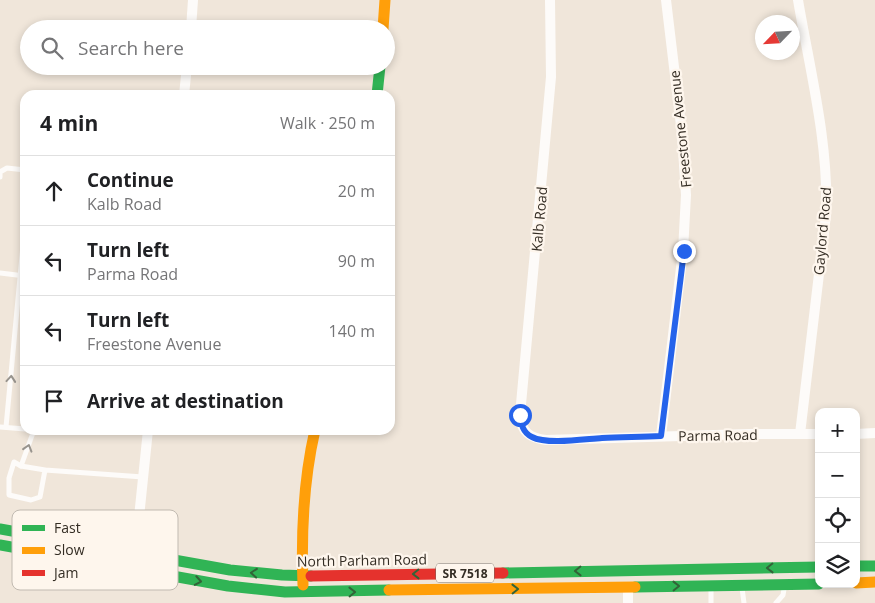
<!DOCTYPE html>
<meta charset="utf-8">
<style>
body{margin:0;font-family:"Open Sans",sans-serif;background:#f6f6f6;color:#202124}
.controls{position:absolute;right:15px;bottom:15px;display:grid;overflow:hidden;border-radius:10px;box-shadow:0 2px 8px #0003}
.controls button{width:45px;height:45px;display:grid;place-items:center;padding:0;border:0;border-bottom:1px solid #e0e0e0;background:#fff;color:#202124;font:25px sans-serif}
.compass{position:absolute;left:755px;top:15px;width:45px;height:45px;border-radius:50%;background:#fff;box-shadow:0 2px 8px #0003;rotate:245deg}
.stop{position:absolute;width:15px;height:15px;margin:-11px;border:4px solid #2563eb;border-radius:50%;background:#fff}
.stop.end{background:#2563eb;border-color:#fff;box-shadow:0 1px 5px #0008}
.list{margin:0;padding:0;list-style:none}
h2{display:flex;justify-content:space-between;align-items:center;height:65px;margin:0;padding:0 20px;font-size:21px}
h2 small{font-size:16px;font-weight:400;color:#757577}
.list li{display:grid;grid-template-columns:32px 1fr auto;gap:15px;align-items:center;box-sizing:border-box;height:70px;padding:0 20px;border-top:1px solid #e0e0e0}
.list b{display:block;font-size:19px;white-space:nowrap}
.list p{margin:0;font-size:16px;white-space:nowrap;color:#757577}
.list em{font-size:16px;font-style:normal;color:#757577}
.icon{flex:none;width:28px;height:28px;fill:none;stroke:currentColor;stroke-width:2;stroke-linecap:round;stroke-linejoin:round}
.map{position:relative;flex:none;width:875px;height:603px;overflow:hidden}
.search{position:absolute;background:#fff;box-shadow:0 2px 8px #0003;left:20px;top:20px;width:375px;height:55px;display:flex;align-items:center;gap:12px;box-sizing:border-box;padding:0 18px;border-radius:28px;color:#757577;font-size:19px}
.panel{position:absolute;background:#fff;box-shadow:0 2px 8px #0003;left:20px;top:90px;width:375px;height:345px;border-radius:15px}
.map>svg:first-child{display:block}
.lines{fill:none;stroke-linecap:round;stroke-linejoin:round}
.lane{stroke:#fdfbf9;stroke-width:5}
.street{stroke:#fdfbf9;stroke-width:10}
.fast{stroke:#30b455;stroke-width:11}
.slow{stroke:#ff9f0a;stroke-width:11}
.jam{stroke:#e5322d;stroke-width:11}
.oneway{stroke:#98948e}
.oneway2{stroke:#326338}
.route{stroke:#2563eb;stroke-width:6}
.labels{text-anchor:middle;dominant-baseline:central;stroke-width:4.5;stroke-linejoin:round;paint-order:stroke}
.shield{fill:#fef6ed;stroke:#716960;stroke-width:1}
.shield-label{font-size:12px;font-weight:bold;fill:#342d24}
.street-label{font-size:14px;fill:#342d24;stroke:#fef6ed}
.key{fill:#fef6ed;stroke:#c1bab1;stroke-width:1}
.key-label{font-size:14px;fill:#342d24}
</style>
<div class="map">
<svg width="875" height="603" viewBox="0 0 875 603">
<rect width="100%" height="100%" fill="#f0e6da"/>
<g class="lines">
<g class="lane">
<polyline points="0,177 0,172 7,168 25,170"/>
<polyline points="0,273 25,276"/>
<polyline points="0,427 25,429"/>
<polyline points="6,427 25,224"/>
<polyline points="21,466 34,430"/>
<polyline points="45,470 40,497 31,500 9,495 9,478 14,462 21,466 45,470 143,477"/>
<polyline points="742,588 744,603"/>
<polyline points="711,589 711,603"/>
<polyline points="776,603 783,595 784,589"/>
</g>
<g class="street">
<path d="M550,0L551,77L520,415C521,432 530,438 546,440L749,434H819"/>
<path d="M798,0C810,71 829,143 826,215L800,434"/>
<polyline points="191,29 193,0"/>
<polyline points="184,95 187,66"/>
<polyline points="856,434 875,433"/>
<polyline points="661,436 683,251 686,195 682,134 666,0"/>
<polyline points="135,556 148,430"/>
<polyline points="628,587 628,603"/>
</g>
<g class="fast">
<polyline points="377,95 380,66"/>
<polyline points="0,529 230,570 282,575 311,576"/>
<polyline points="0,545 228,586 285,592 389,590"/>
<polyline points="856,566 875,566"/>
<polyline points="503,573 819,567"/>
<polyline points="635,587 819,584"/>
</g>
<g class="slow">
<polyline points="383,29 385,0"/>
<polyline points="856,583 875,582"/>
<path d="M303,585C301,532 303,482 315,430"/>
<polyline points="389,590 635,587"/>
</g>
<polyline class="jam" points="311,576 503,573"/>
</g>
<defs><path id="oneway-chevron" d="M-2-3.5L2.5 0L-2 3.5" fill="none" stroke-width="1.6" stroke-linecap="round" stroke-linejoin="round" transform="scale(1.25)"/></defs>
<g class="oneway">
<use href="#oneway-chevron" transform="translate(11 379) rotate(-85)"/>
<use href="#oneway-chevron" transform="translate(28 448) rotate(-73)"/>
</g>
<g class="oneway2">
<use href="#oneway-chevron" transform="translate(770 568) rotate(179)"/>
<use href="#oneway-chevron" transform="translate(578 571) rotate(179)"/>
<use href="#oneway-chevron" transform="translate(254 573) rotate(-175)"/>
<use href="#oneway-chevron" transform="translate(416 574) rotate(179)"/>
<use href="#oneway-chevron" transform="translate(198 581) rotate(10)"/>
<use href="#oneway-chevron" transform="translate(676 586) rotate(-1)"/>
<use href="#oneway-chevron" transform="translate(515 589) rotate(-1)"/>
<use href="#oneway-chevron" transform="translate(352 592) rotate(-1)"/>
</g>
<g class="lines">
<path class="route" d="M520,415C521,424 523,433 532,437C547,445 585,439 602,438C622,437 641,437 661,436L684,251"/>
</g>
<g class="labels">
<rect class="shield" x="436" y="563.5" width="58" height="19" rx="4"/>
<g class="shield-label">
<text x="465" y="573">SR 7518</text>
</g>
<g class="street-label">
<text transform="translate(680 129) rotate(-96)">Freestone Avenue</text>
<text transform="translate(539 219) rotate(-85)">Kalb Road</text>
<text transform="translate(822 231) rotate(-85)">Gaylord Road</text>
<text transform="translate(718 435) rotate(-1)">Parma Road</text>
<text transform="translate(362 560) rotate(-1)">North Parham Road</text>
</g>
</g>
<rect x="12" y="510" width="166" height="80" rx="8" class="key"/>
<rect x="22" y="525" width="23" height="6" fill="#30b455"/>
<rect x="22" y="547" width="23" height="7" fill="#ff9f0a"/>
<rect x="22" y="570" width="23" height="6" fill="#e5322d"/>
<g class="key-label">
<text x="54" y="533">Fast</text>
<text x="54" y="555">Slow</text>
<text x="54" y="578">Jam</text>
</g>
</svg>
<div class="controls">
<button>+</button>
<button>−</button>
<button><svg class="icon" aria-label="locate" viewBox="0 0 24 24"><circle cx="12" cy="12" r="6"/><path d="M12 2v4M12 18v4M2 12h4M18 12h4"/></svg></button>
<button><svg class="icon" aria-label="layers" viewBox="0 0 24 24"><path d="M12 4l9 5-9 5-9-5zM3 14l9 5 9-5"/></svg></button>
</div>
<svg class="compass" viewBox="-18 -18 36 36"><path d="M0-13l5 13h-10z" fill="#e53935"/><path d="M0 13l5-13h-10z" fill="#757577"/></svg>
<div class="stop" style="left:520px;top:415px"></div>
<div class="stop end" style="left:684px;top:251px"></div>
<div class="search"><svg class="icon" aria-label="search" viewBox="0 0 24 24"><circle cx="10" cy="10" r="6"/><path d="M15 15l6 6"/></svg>Search here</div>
<section class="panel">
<h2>4 min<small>Walk · 250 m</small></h2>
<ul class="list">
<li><svg class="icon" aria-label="ahead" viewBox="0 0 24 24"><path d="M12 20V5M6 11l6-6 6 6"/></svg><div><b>Continue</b><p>Kalb Road</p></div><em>20 m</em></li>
<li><svg class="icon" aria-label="left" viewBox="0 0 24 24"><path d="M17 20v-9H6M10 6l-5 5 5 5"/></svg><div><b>Turn left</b><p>Parma Road</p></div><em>90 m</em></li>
<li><svg class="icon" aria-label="left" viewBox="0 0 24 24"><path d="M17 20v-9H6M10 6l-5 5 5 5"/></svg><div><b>Turn left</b><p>Freestone Avenue</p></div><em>140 m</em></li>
<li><svg class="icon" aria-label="arrive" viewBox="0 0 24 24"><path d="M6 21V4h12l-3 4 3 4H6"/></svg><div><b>Arrive at destination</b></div></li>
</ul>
</section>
</div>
